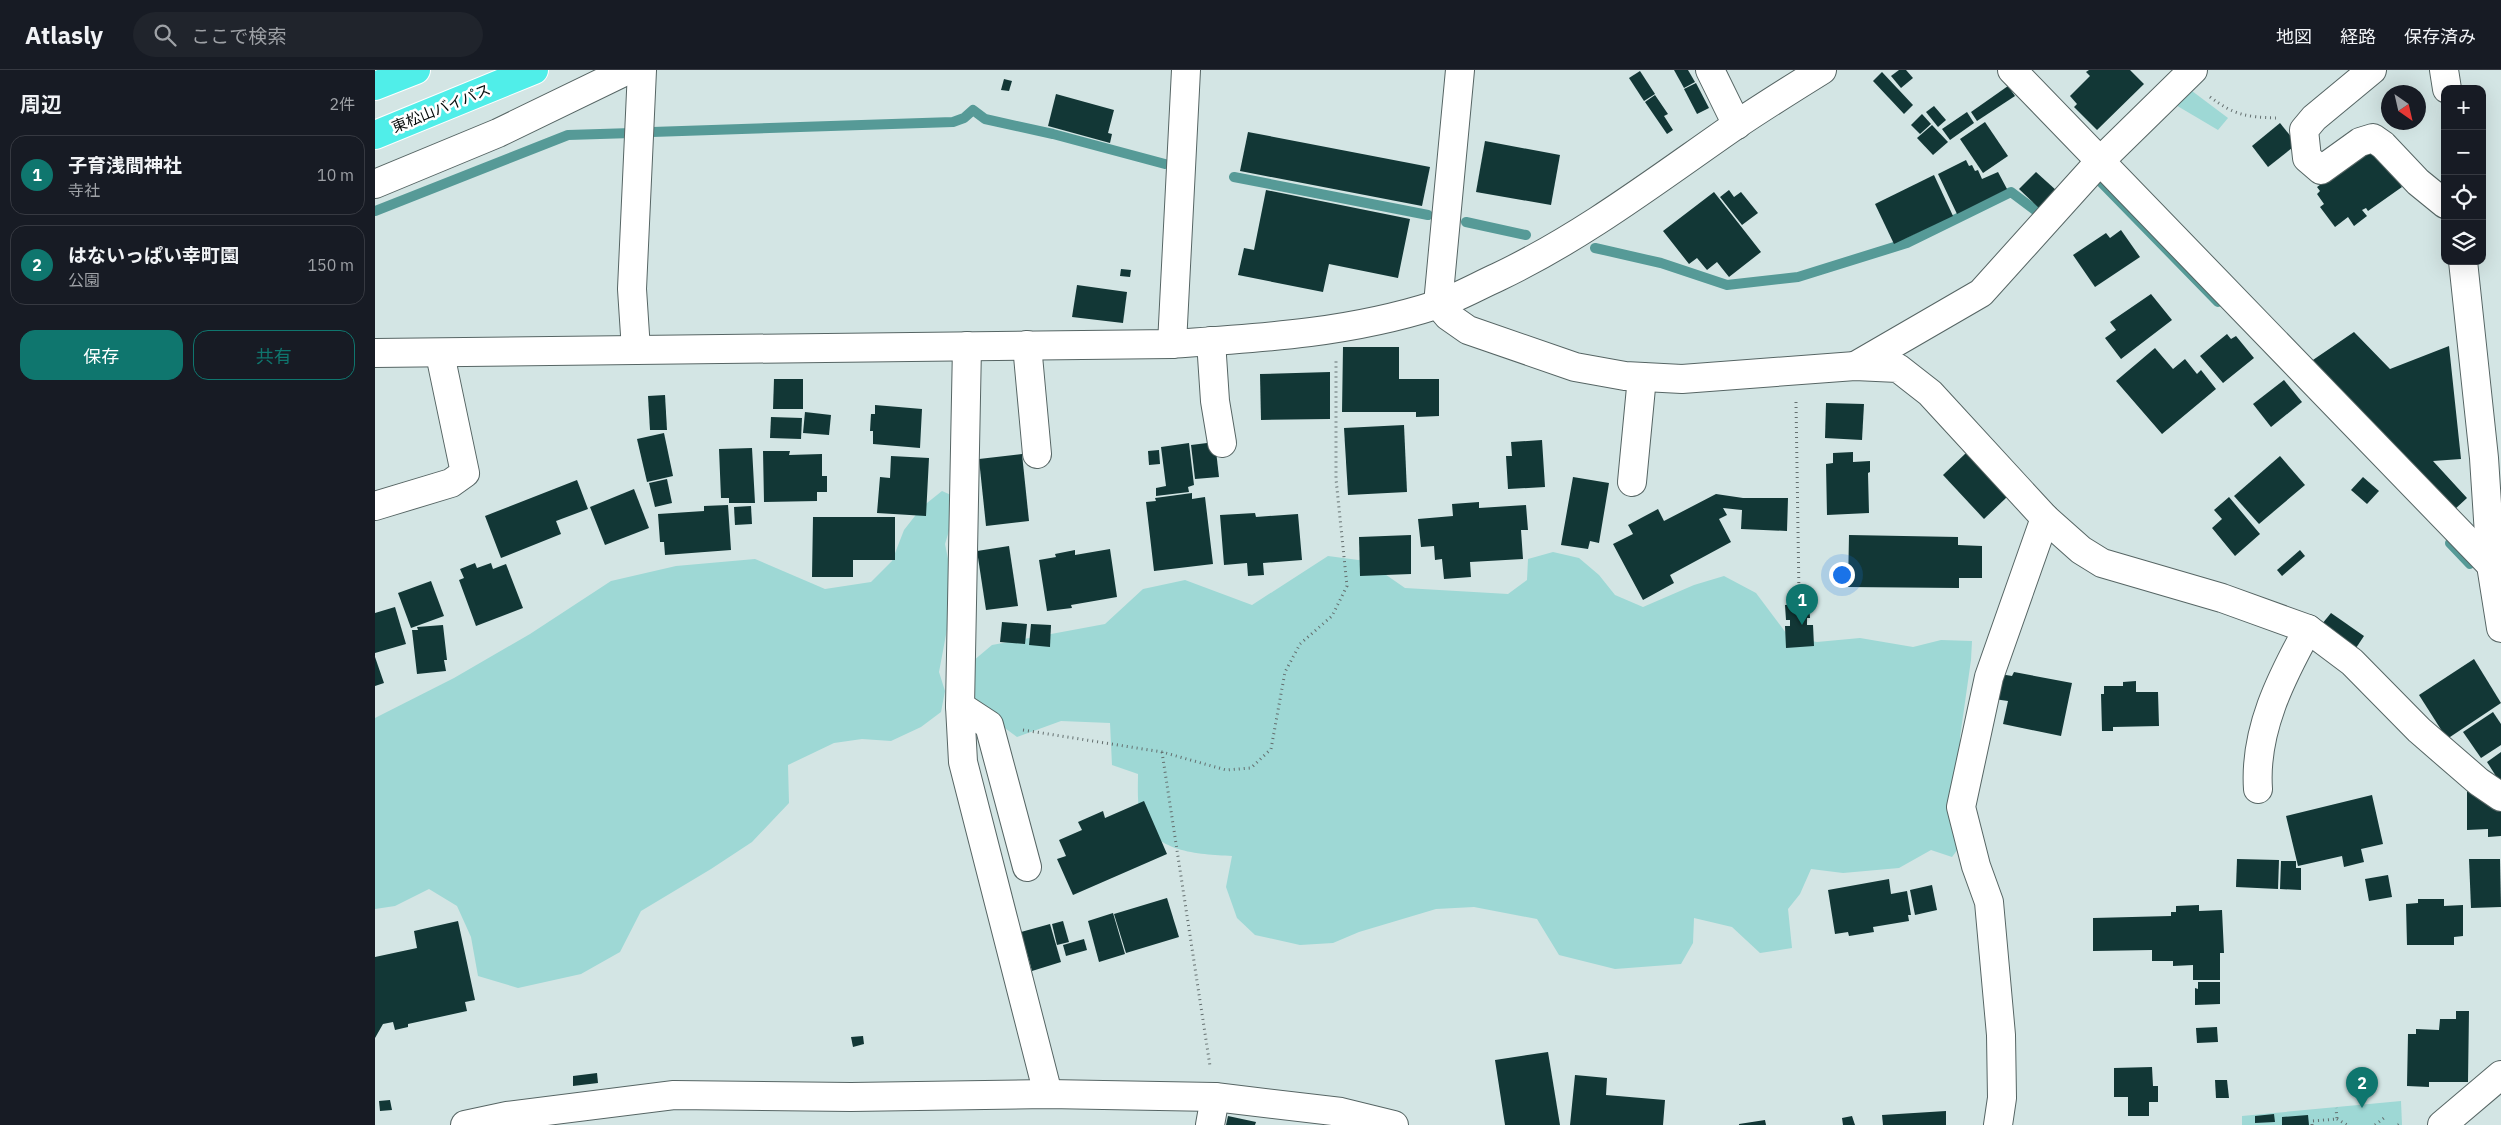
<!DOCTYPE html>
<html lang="ja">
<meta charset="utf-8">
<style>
body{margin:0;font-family:"IBM Plex Sans","Noto Sans JP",sans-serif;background:#20242c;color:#f1f3f6}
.controls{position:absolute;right:15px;top:15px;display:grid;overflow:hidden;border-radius:10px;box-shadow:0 5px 20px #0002}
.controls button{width:45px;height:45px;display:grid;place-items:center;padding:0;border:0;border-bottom:1px solid #363941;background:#171b24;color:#f1f3f6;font:25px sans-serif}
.compass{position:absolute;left:2006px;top:15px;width:45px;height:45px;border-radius:50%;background:#171b24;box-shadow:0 5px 20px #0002;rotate:146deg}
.you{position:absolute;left:1466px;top:504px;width:18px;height:18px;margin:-12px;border:4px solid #fff;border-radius:50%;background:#1a73e8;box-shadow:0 0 0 8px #1a73e833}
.badge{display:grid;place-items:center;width:32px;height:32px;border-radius:50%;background:#0f766e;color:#fff;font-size:16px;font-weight:700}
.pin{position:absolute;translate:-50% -41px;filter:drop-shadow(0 1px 2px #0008)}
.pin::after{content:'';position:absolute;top:26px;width:18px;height:15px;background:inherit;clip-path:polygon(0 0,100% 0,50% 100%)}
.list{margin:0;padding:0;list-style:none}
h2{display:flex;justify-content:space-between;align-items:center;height:65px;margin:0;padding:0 20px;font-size:21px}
h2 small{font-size:16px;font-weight:400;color:#9ea1a6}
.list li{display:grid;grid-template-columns:32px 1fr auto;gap:15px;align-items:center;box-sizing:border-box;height:80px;margin:0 10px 10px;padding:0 10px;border:1px solid #363941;border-radius:15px}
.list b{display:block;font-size:19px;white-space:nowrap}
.list p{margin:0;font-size:16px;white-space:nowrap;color:#9ea1a6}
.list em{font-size:16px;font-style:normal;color:#9ea1a6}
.actions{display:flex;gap:10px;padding:15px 20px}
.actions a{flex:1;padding:11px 0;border:1px solid #0f766e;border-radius:15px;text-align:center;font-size:18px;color:#0f766e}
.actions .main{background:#0f766e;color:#fff}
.icon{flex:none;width:28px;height:28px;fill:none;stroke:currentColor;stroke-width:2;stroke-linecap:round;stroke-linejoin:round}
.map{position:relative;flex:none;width:2126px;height:1055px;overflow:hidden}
header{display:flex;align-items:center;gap:30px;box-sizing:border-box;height:70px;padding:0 25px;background:#171b24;border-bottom:1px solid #363941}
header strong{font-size:24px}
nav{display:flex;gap:28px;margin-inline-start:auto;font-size:18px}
.search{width:350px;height:45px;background:#20242c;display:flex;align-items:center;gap:12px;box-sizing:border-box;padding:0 18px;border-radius:28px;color:#9ea1a6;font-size:19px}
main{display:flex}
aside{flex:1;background:#171b24}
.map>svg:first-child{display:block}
.green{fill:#9ed8d5}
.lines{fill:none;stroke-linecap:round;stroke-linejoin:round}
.stream{stroke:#569a97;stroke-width:10}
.building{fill:#123736}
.minor-casing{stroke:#566564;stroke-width:30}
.highway-casing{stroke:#fff;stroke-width:30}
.path{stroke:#636e6e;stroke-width:3;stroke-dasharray:1 4;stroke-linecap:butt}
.minor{stroke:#fff;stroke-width:28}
.highway{stroke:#50eee9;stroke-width:28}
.labels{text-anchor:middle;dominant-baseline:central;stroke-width:5;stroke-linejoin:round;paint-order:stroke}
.street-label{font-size:15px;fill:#070c0c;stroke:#fff}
</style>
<header>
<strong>Atlasly</strong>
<div class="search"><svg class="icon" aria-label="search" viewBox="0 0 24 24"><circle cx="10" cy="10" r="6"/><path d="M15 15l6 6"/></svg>ここで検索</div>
<nav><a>地図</a><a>経路</a><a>保存済み</a></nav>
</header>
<main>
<aside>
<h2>周辺<small>2件</small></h2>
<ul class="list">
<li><span class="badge">1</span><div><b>子育浅間神社</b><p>寺社</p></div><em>10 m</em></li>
<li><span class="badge">2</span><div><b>はないっぱい幸町園</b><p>公園</p></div><em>150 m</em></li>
</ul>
<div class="actions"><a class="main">保存</a><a>共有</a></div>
</aside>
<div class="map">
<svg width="2126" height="1055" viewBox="0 0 2126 1055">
<rect width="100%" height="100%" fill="#d3e5e4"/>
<g class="green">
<polygon points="1809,15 1853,48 1843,60 1794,31"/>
<polygon points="567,421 576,425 577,451 570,474 574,494 575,530 573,554 564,602 570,621 566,642 546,657 516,671 487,669 459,673 413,695 414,733 377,772 336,799 266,841 245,882 206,904 143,918 103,906 96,867 82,836 54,819 20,836 0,839 0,648 79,608 155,564 236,511 301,496 380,489 450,519 496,512 517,491 529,460 547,437"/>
<path d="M1178,482L1204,488L1224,505L1240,525L1268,537L1319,515L1349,506L1381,523L1414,567L1442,572L1485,568L1538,577L1566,570L1597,571L1596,590L1585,667L1586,775L1577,787L1556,780L1524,798L1468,803L1436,799L1425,824L1413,839L1417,878L1385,883L1357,857L1319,848L1318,873L1306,894L1240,899L1184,885L1162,849L1099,837L1061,839L984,862L958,873L925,875L880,865L862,848L851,817L857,786C823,784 777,783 765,743C762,732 763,716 763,704L737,695L735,653L686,651L642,667L596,633L598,591L617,575L730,554L768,519L810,510L877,535L953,486L991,491L1030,518L1133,524L1152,510L1153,489Z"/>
<polygon points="2026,1031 2027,1055 1867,1055 1867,1046"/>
</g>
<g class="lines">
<g class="stream">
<polyline points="277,62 578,52 589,48 598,40 610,49 678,64 790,94"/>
<polyline points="859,107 1053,145"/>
<polyline points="1722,108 1843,232"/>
<polyline points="0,141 193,65 257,63"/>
<polyline points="1091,152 1151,165"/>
<polyline points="1220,178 1286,193 1352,215 1423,207 1532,173 1636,122 1672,149"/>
<polyline points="2075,473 2095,494"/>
</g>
</g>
<g class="building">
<polygon points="1299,0 1313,0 1320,12 1309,18"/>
<polygon points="1524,0 1531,0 1538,8 1526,18 1516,6"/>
<polygon points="1714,0 1755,0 1769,14 1722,60 1699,37 1702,34 1695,26 1715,6 1711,2"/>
<polygon points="1265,1 1280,24 1269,31 1254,8"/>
<polygon points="1507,2 1538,35 1529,44 1498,11"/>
<polygon points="629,9 637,11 634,21 626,20"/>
<polygon points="1321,13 1334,38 1322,44 1309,19"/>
<polygon points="1633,16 1640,26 1602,51 1596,42"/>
<polygon points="681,24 739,40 733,63 737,64 735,73 673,56"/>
<polygon points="1280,25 1293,44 1289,46 1298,60 1292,64 1270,32"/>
<polygon points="1559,36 1571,50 1563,57 1551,42"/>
<polygon points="1592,42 1599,53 1575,70 1567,59"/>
<polygon points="1547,44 1556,54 1545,64 1536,55"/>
<polygon points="1610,52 1633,86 1608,103 1585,69"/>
<polygon points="1905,53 1922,74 1893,97 1877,76"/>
<polygon points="1557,55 1573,72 1558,85 1542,68"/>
<polygon points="873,62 1055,97 1047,136 865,101"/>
<polygon points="1110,71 1185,85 1176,135 1101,122"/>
<polygon points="1998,77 2027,117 1993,141 1991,138 1987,140 1992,146 1979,156 1973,147 1960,157 1945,137 1949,134 1942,124 1945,121 1942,117"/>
<polygon points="1591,90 1594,96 1597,95 1600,101 1603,100 1607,109 1623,102 1632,119 1582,144 1563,104"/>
<polygon points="1661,102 1682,121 1665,139 1644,119"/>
<polygon points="1559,105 1578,146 1519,174 1500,134"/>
<polygon points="891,120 1035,149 1023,208 954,194 948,222 863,205 869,178 879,180"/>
<polygon points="1354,120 1359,127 1366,122 1383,143 1367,155 1345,127"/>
<polygon points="1339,122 1386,182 1354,207 1342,192 1332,200 1322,188 1314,194 1288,161"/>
<polygon points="1746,160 1765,187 1720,217 1698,185 1731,163 1735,168"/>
<polygon points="746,199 756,200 755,207 745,206"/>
<polygon points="702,215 752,222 748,253 697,247"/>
<polygon points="1776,224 1797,250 1746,289 1730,268 1741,260 1735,252"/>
<polygon points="1979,262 2015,299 2074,276 2086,389 2058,391 2092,428 2079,440 1935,292"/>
<polygon points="1852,264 1856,269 1861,266 1879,288 1848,313 1825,286"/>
<polygon points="968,277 1024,277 1024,309 1064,309 1064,346 1041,347 1041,342 967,342"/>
<polygon points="1780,278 1798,299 1810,289 1822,304 1826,300 1841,319 1787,364 1741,311"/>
<polygon points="955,302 955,349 886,350 885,304"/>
<polygon points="399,309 428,309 428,339 398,339"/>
<polygon points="1909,310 1927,332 1896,357 1878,334"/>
<polygon points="290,325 292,360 275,360 273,326"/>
<polygon points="1451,333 1489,334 1487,370 1450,368"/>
<polygon points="500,335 547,339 545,378 498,374 498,361 495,361 496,344 500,344"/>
<polygon points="430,342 456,345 454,365 428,363"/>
<polygon points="396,347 427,348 426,369 395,368"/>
<polygon points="1029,355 1032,422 973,425 969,358"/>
<polygon points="289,363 298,406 272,412 262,369"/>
<polygon points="1167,370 1170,417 1133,419 1131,386 1137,386 1136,372"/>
<polygon points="840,372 844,407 820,409 816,375"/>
<polygon points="814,373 819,415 813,417 814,422 781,426 781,418 791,416 786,377"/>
<polygon points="377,378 380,433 354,433 354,428 346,428 344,379"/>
<polygon points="784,380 785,394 774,395 773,381"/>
<polygon points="388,381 415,381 414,385 447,384 447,406 452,406 452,422 442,422 442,431 389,432"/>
<polygon points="1478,382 1478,392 1495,391 1495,402 1493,403 1494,443 1452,445 1451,394 1458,393 1458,383"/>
<polygon points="1591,383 1632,427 1609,449 1568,405"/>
<polygon points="647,384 654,451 611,456 604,389"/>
<polygon points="516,386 554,388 551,446 502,443 505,407 515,408"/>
<polygon points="1905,386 1930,415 1884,454 1859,426"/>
<polygon points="1198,407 1234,413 1224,473 1215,471 1213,479 1186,475"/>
<polygon points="1988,407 2004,421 1992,434 1976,420"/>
<polygon points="292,409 297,433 280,437 274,413"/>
<polygon points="202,410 213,439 181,451 186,464 126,488 110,446"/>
<polygon points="259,419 274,458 230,475 215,437"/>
<polygon points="817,423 817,429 830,427 838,494 779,501 771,432 781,431 780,428"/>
<polygon points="1341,424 1368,428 1413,428 1412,461 1366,459 1367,440 1348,438 1352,445 1344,449 1356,472 1295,505 1299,513 1268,530 1238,474 1258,464 1253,455 1283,439 1289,451"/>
<polygon points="1854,427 1885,464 1860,486 1837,458 1847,449 1839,440"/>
<polygon points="1104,432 1104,438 1151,435 1153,460 1146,460 1148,489 1095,492 1096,507 1069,509 1067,489 1060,490 1059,476 1046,477 1043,449 1078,446 1077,434"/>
<polygon points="353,435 356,480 290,485 289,472 285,472 283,444 329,441 329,436"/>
<polygon points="376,436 377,454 360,455 359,437"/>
<polygon points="880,443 881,447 923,444 927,490 888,493 889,505 873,506 872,493 849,495 845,445"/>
<polygon points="438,447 520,447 520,490 478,490 478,507 437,507"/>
<polygon points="1036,465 1036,504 985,506 984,467"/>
<polygon points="1474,465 1583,467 1583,475 1607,476 1607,508 1584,508 1584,518 1473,517"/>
<polygon points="634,476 643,536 611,540 602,481"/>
<polygon points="735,479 742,527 696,535 697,538 672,541 664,490 681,487 680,484 700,480 700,485"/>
<polygon points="1925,480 1930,486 1907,506 1902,500"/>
<polygon points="100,493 102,498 116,493 118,499 131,494 148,538 101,556 84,510 89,508 85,499"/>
<polygon points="56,511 69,546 36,558 23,523"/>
<polygon points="1434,533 1435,548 1432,548 1432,555 1438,555 1439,576 1411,578 1410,556 1415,556 1415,550 1411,550 1410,535"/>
<polygon points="20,537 31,574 0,583 0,543"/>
<polygon points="1956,543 1989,566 1981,578 1947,554"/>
<polygon points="627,552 652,554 650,574 625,572"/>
<polygon points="656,554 676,555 675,577 654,575"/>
<polygon points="68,555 72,590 69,590 71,601 42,604 37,560 43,560 42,557"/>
<polygon points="0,587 9,613 0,616"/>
<polygon points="2099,589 2126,633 2072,669 2044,625"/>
<polygon points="1639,602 1697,613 1686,666 1628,654 1633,631 1619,629 1625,604 1637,606"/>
<polygon points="1761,611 1761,622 1783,622 1784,656 1738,657 1738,661 1727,661 1726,624 1729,624 1729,616 1748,616 1748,612"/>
<polygon points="2118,642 2126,654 2126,675 2106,688 2088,662"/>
<polygon points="2126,682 2126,714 2112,692"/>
<polygon points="2092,721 2126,740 2126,766 2113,767 2113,759 2092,760"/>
<polygon points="1997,725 2008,774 1986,779 1989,792 1969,797 1967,786 1923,796 1911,746"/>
<polygon points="769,731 792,784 698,825 682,789 691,786 684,770 707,760 703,752 728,741 730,748"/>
<polygon points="1862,789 1904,790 1903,819 1861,817"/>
<polygon points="2094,789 2125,789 2126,837 2096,838"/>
<polygon points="1906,791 1921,791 1921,798 1926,798 1926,820 1905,819"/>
<polygon points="2013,805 2017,827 1994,831 1990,809"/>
<polygon points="1514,809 1516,824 1532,821 1536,845 1533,845 1534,851 1498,857 1499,862 1474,866 1473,862 1460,864 1453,820"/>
<polygon points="1557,815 1562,840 1540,845 1535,820"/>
<polygon points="792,828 804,867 751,883 739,844"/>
<polygon points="2043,829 2069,829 2069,836 2088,835 2088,866 2079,867 2079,875 2032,875 2031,834 2043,833"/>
<polygon points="1824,835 1824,841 1847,840 1849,883 1845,883 1845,910 1818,910 1818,895 1798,896 1798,891 1777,891 1777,880 1718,881 1718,848 1796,846 1796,842 1801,842 1801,836"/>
<polygon points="738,843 750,884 724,892 713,851"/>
<polygon points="83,851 100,930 90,932 92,941 33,954 33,957 20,960 18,952 8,954 0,968 0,887 42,878 39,861"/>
<polygon points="688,851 694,872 682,875 677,854"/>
<polygon points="675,854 686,892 657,901 646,862"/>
<polygon points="709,869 712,880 691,886 688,875"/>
<polygon points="1823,912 1845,912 1845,934 1820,935 1820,918 1823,919"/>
<polygon points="2081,941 2094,941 2093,1012 2054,1012 2054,1017 2032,1016 2033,964 2041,964 2041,959 2064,960 2065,949 2081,949"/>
<polygon points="1842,957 1843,972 1822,973 1821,958"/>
<polygon points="488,966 489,974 478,977 476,967"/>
<polygon points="1173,982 1185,1055 1130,1055 1120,990"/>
<polygon points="1777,997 1778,1016 1783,1016 1783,1032 1774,1032 1774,1046 1753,1046 1753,1027 1739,1027 1739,998"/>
<polygon points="222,1003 223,1013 198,1016 198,1006"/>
<polygon points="1200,1005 1232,1008 1231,1025 1290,1030 1288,1055 1195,1055"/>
<polygon points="1840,1010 1852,1010 1854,1028 1841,1028"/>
<polygon points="15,1030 17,1040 5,1041 4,1031"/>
<polygon points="1571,1041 1571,1055 1508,1055 1507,1045"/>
<polygon points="1899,1044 1900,1052 1880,1053 1880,1046"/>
<polygon points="1933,1045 1934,1055 1907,1055 1907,1047"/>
<polygon points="853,1046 881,1052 880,1055 851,1055"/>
<polygon points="1477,1046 1480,1055 1468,1055 1467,1048"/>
<polygon points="1390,1050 1391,1055 1364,1055 1364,1054"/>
</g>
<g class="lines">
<g class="minor-casing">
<g id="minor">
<polyline points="1085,0 1063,234 1073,246 1093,260 1200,297 1250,306 1307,309 1480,296 1523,298 1555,323 1670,448 1706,480 1727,493 1847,528 1933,559 1977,592 2044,660 2104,712 2126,727"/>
<polyline points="1335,0 1362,55"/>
<polyline points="1637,0 2116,495"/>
<polyline points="1997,0 1939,48 1929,60 1932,88 1946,100 1985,72 1998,68 2008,75 2043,112 2070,134"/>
<polyline points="2069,0 2072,19"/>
<polyline points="0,114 123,63 253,0"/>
<polyline points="2088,191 2109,388 2116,495 2126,558"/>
<polyline points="836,271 840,331 847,373"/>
<polyline points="797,274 811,0"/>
<polyline points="652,275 662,384"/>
<polyline points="592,276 585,636 588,692 673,1024"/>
<polyline points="261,280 257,219 267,0"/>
<path d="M0,283L797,274C887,268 974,263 1061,235C1082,228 1103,216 1123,207C1209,166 1283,109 1361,55C1389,36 1418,18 1447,0"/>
<polyline points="1480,296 1606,223 1725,91 1818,0"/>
<polyline points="1257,412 1267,307"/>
<polyline points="0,436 76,413 90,403 65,284"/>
<polyline points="585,636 614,655 652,797"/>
<path d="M1883,719C1879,661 1906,608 1933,559"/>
<polyline points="90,1055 132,1046 299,1025 476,1027 673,1024 840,1027 966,1042 1019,1055"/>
<polyline points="835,1055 840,1027"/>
<polyline points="1623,1055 1627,1028 1626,965 1614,832 1601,796 1586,737 1614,607 1670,448"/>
<polyline points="2067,1055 2126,1005"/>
</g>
</g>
<g class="highway-casing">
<g id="highway">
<polyline points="0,16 41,0"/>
<polyline points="0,65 159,0"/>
</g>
</g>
<g class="path">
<path d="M1835,27C1859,45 1871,47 1901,48"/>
<polyline points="1421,332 1424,526"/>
<polyline points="648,660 787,682 851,700 876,698 896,679 910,602 925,574 957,546 972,516 961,409 961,289"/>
<polyline points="787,682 835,996"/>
<polyline points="1962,1049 1972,1055"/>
<polyline points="1937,1055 1937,1051 1962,1049 1961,1038"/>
<polyline points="2000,1055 2009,1048"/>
<polyline points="2023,1055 2026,1053"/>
</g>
<use href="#minor" class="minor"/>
<use href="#highway" class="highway"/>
</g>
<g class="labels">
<g class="street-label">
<text transform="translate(66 38) rotate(-22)">東松山バイパス</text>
</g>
</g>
</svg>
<div class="controls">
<button>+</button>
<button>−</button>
<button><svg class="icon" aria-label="locate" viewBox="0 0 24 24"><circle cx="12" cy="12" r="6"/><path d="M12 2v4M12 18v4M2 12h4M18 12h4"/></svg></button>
<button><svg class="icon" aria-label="layers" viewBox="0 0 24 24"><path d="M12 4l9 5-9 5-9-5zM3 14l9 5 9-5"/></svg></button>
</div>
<svg class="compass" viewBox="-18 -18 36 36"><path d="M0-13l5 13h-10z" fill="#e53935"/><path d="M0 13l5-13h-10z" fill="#9ea1a6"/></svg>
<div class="you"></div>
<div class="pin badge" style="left:1427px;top:555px">1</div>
<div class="pin badge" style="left:1987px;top:1038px">2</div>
</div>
</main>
